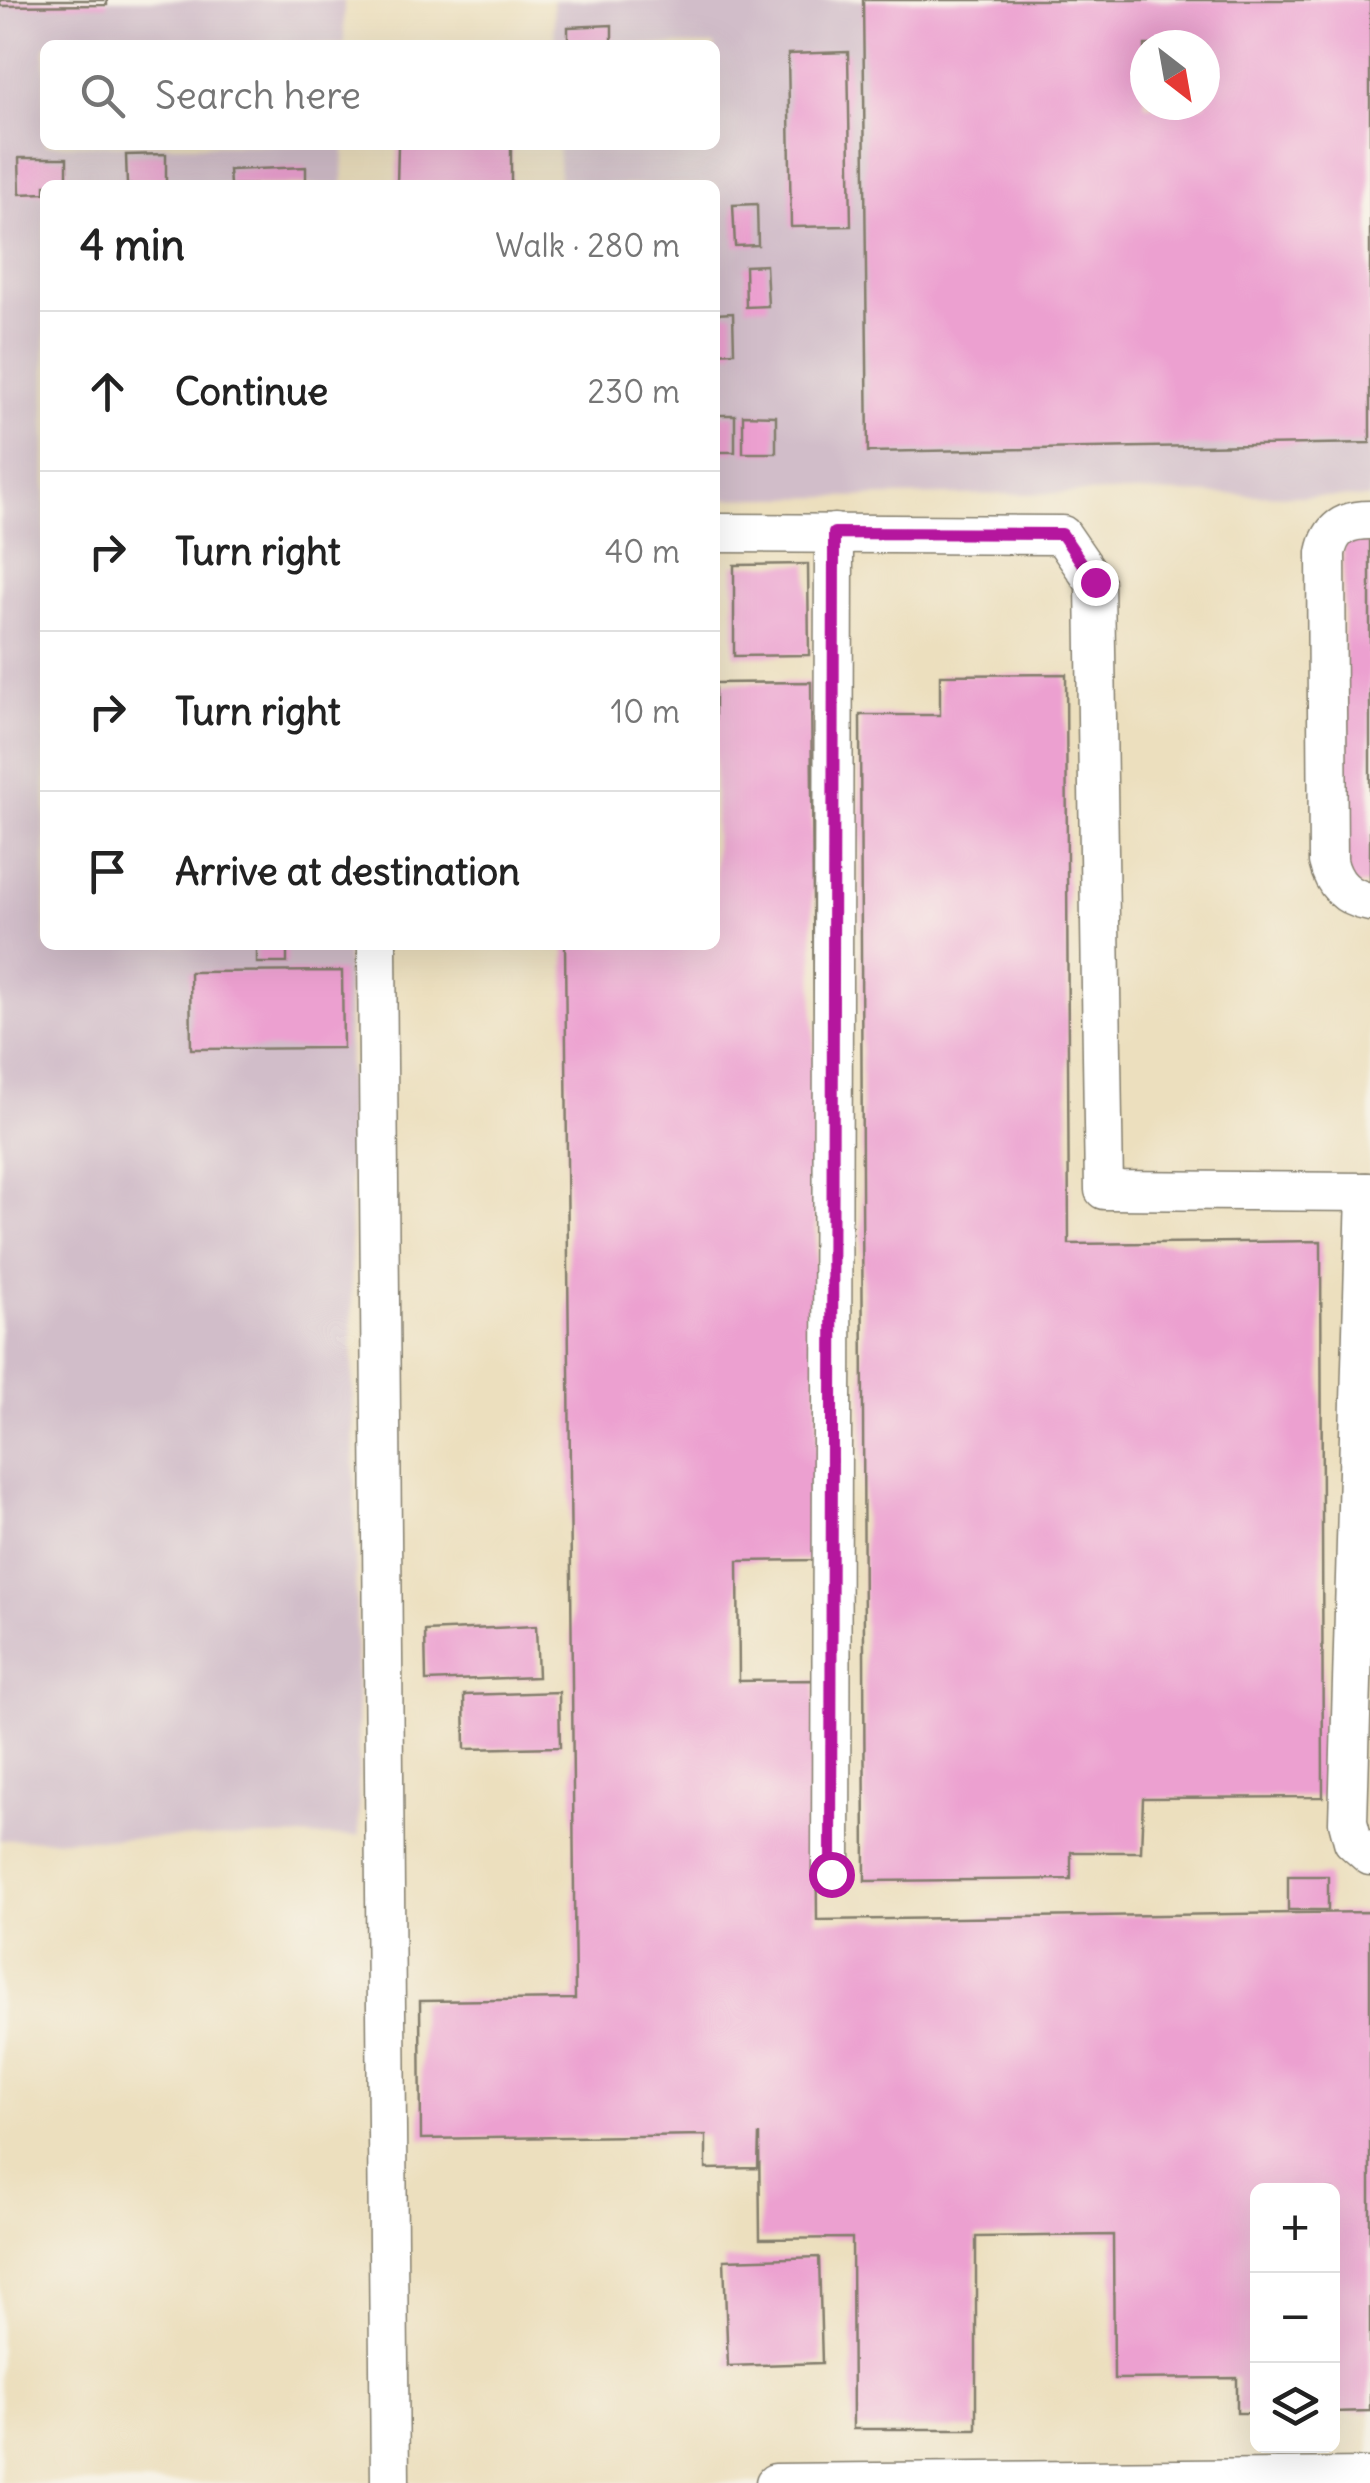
<!DOCTYPE html>
<meta charset="utf-8">
<style>
body{margin:0;font-family:Delius,sans-serif;background:#f6f6f6;color:#222}
.controls{position:absolute;right:30px;bottom:30px;display:grid;overflow:hidden;border-radius:15px;box-shadow:0 10px 40px #0002}
.controls button{width:90px;height:90px;display:grid;place-items:center;padding:0;border:0;border-bottom:2px solid #e0e0e0;background:#fff;color:#222;font:50px sans-serif}
.compass{position:absolute;left:1130px;top:30px;width:90px;height:90px;border-radius:50%;background:#fff;box-shadow:0 10px 40px #0002;rotate:149deg}
.stop{position:absolute;width:30px;height:30px;margin:-22px;border:8px solid #b5179e;border-radius:50%;background:#fff}
.stop.end{background:#b5179e;border-color:#fff;box-shadow:0 2px 10px #0008}
.list{margin:0;padding:0;list-style:none}
h2{display:flex;justify-content:space-between;align-items:center;height:130px;margin:0;padding:0 40px;font-size:42px}
h2 small{font-size:32px;font-weight:400;color:#767676}
.list li{display:grid;grid-template-columns:65px 1fr auto;gap:30px;align-items:center;box-sizing:border-box;height:160px;padding:0 40px;border-top:2px solid #e0e0e0}
.list b{display:block;font-size:38px;white-space:nowrap}
.list em{font-size:32px;font-style:normal;color:#767676}
.icon{flex:none;width:55px;height:55px;fill:none;stroke:currentColor;stroke-width:2;stroke-linecap:round;stroke-linejoin:round}
.map{position:relative;flex:none;width:1370px;height:2483px;overflow:hidden}
.search{position:absolute;background:#fff;box-shadow:0 10px 40px #0002;left:40px;top:40px;width:680px;height:110px;display:flex;align-items:center;gap:25px;box-sizing:border-box;padding:0 35px;border-radius:15px;color:#767676;font-size:38px}
.panel{position:absolute;background:#fff;box-shadow:0 10px 40px #0002;left:40px;top:180px;width:680px;height:770px;border-radius:15px}
.map>svg:first-child{display:block}
.industrial{fill:#d1bdc9;fill-rule:evenodd}
.building{fill:#eca0d0;fill-rule:evenodd}
.lines{fill:none;stroke-linecap:round;stroke-linejoin:round}
.minor-casing{stroke:#847e6d;stroke-width:41}
.minor{stroke:#fff;stroke-width:38}
.route{stroke:#b5179e;stroke-width:12}
</style>
<div class="map">
<svg width="1370" height="2483" viewBox="0 0 1370 2483">
<rect width="100%" height="100%" fill="#f7f3e8"/>
<filter id="ink" filterUnits="userSpaceOnUse"><feTurbulence type="fractalNoise" baseFrequency=".01" numOctaves="2"/><feDisplacementMap in="SourceGraphic" scale="20" xChannelSelector="R" yChannelSelector="G"/><feConvolveMatrix kernelMatrix="1 2 1 2 8 2 1 2 1" color-interpolation-filters="sRGB"/></filter>
<filter id="wash" filterUnits="userSpaceOnUse"><feTurbulence type="fractalNoise" baseFrequency=".0048" numOctaves="4" result="noise"/><feDisplacementMap in="SourceGraphic" scale="40" xChannelSelector="R" yChannelSelector="G"/><feGaussianBlur stdDeviation="2.25" result="paint"/><feColorMatrix in="noise" values="0 0 0 0 0 0 0 0 0 0 0 0 0 0 0 0 0 1.4 0 .05"/><feComposite in="paint" operator="in"/></filter>
<g filter="url(#wash)">
<rect width="100%" height="100%" fill="#ecdfbe"/>
<g class="industrial">
<polygon points="0,0 344,0 344,45 45,45 45,145 344,145 343,185 45,185 45,945 347,945 359,1836 0,1840"/>
<path d="M553,0H1370V498L1138,492L715,499V185H560L558,145H715V45H555ZM1145,45H1205V105H1145Z"/>
</g>
<g id="blocks">
<g class="building">
<polygon points="0,0 107,0 107,5 0,6"/>
<path d="M863,0H1370V443L868,452ZM1145,45H1205V105H1145Z"/>
<polygon points="612,25 612,45 568,45 568,27"/>
<polygon points="848,52 851,226 791,227 788,54"/>
<polygon points="398,145 511,145 511,185 397,185"/>
<polygon points="166,154 166,185 127,185 126,155"/>
<polygon points="19,158 67,158 67,185 45,185 45,193 20,194"/>
<polygon points="306,167 306,185 230,185 229,170"/>
<polygon points="757,204 758,245 735,246 733,205"/>
<polygon points="766,265 768,306 746,307 745,266"/>
<polygon points="733,313 734,352 715,353 715,314"/>
<rect x="715" y="415" width="20" height="37"/>
<polygon points="743,415 776,416 776,453 743,453"/>
<polygon points="1343,538 1370,538 1370,885 1346,886"/>
<polygon points="808,564 809,655 734,656 734,565"/>
<polygon points="1066,674 1069,1244 1321,1241 1323,1797 1143,1798 1141,1852 1071,1852 1071,1879 865,1881 860,715 940,715 940,675"/>
<polygon points="811,682 819,1560 738,1561 739,1681 815,1680 817,1920 1370,1912 1370,2411 1332,2412 1332,2190 1258,2190 1258,2413 1237,2413 1237,2378 1114,2379 1113,2235 976,2237 976,2429 853,2429 852,2238 760,2239 759,2134 758,2168 706,2169 706,2135 421,2139 420,2001 575,1999 565,945 715,945 715,683"/>
<rect x="257" y="945" width="30" height="18"/>
<polygon points="342,971 343,1048 191,1049 190,972"/>
<polygon points="536,1626 538,1677 426,1681 425,1631"/>
<polygon points="559,1692 560,1747 465,1749 464,1695"/>
<rect x="1288" y="1876" width="40" height="34"/>
<polygon points="819,2257 822,2363 728,2366 724,2260"/>
</g>
</g>
</g>
<g filter="url(#ink)">
<use href="#blocks" fill-opacity="0" stroke="#847e6d" stroke-width="2.5"/>
<g class="lines">
<g class="minor-casing">
<g id="minor">
<path d="M1370,520C1345,520 1331,528 1326,553L1328,861C1333,884 1347,898 1370,902"/>
<polyline points="715,533 1062,535 1095,583 1104,1190 1370,1192"/>
<polyline points="377,945 390,2483"/>
<polyline points="1366,1192 1348,1822 1353,1841 1370,1856"/>
<polyline points="831,1874 834,533"/>
<polyline points="775,2483 1370,2477"/>
</g>
</g>
<use href="#minor" class="minor"/>
</g>
</g>
<g class="lines" filter="url(#ink)">
<polyline class="route" points="831,1874 834,533 1062,534 1095,582"/>
</g>
</svg>
<div class="controls">
<button>+</button>
<button>−</button>
<button><svg class="icon" aria-label="layers" viewBox="0 0 24 24"><path d="M12 4l9 5-9 5-9-5zM3 14l9 5 9-5"/></svg></button>
</div>
<svg class="compass" viewBox="-18 -18 36 36"><path d="M0-13l5 13h-10z" fill="#e53935"/><path d="M0 13l5-13h-10z" fill="#767676"/></svg>
<div class="stop" style="left:831px;top:1874px"></div>
<div class="stop end" style="left:1095px;top:582px"></div>
<div class="search"><svg class="icon" aria-label="search" viewBox="0 0 24 24"><circle cx="10" cy="10" r="6"/><path d="M15 15l6 6"/></svg>Search here</div>
<section class="panel">
<h2>4 min<small>Walk · 280 m</small></h2>
<ul class="list">
<li><svg class="icon" aria-label="ahead" viewBox="0 0 24 24"><path d="M12 20V5M6 11l6-6 6 6"/></svg><div><b>Continue</b></div><em>230 m</em></li>
<li><svg class="icon" aria-label="right" viewBox="0 0 24 24"><path d="M7 20v-9h11M14 6l5 5-5 5"/></svg><div><b>Turn right</b></div><em>40 m</em></li>
<li><svg class="icon" aria-label="right" viewBox="0 0 24 24"><path d="M7 20v-9h11M14 6l5 5-5 5"/></svg><div><b>Turn right</b></div><em>10 m</em></li>
<li><svg class="icon" aria-label="arrive" viewBox="0 0 24 24"><path d="M6 21V4h12l-3 4 3 4H6"/></svg><div><b>Arrive at destination</b></div></li>
</ul>
</section>
</div>
